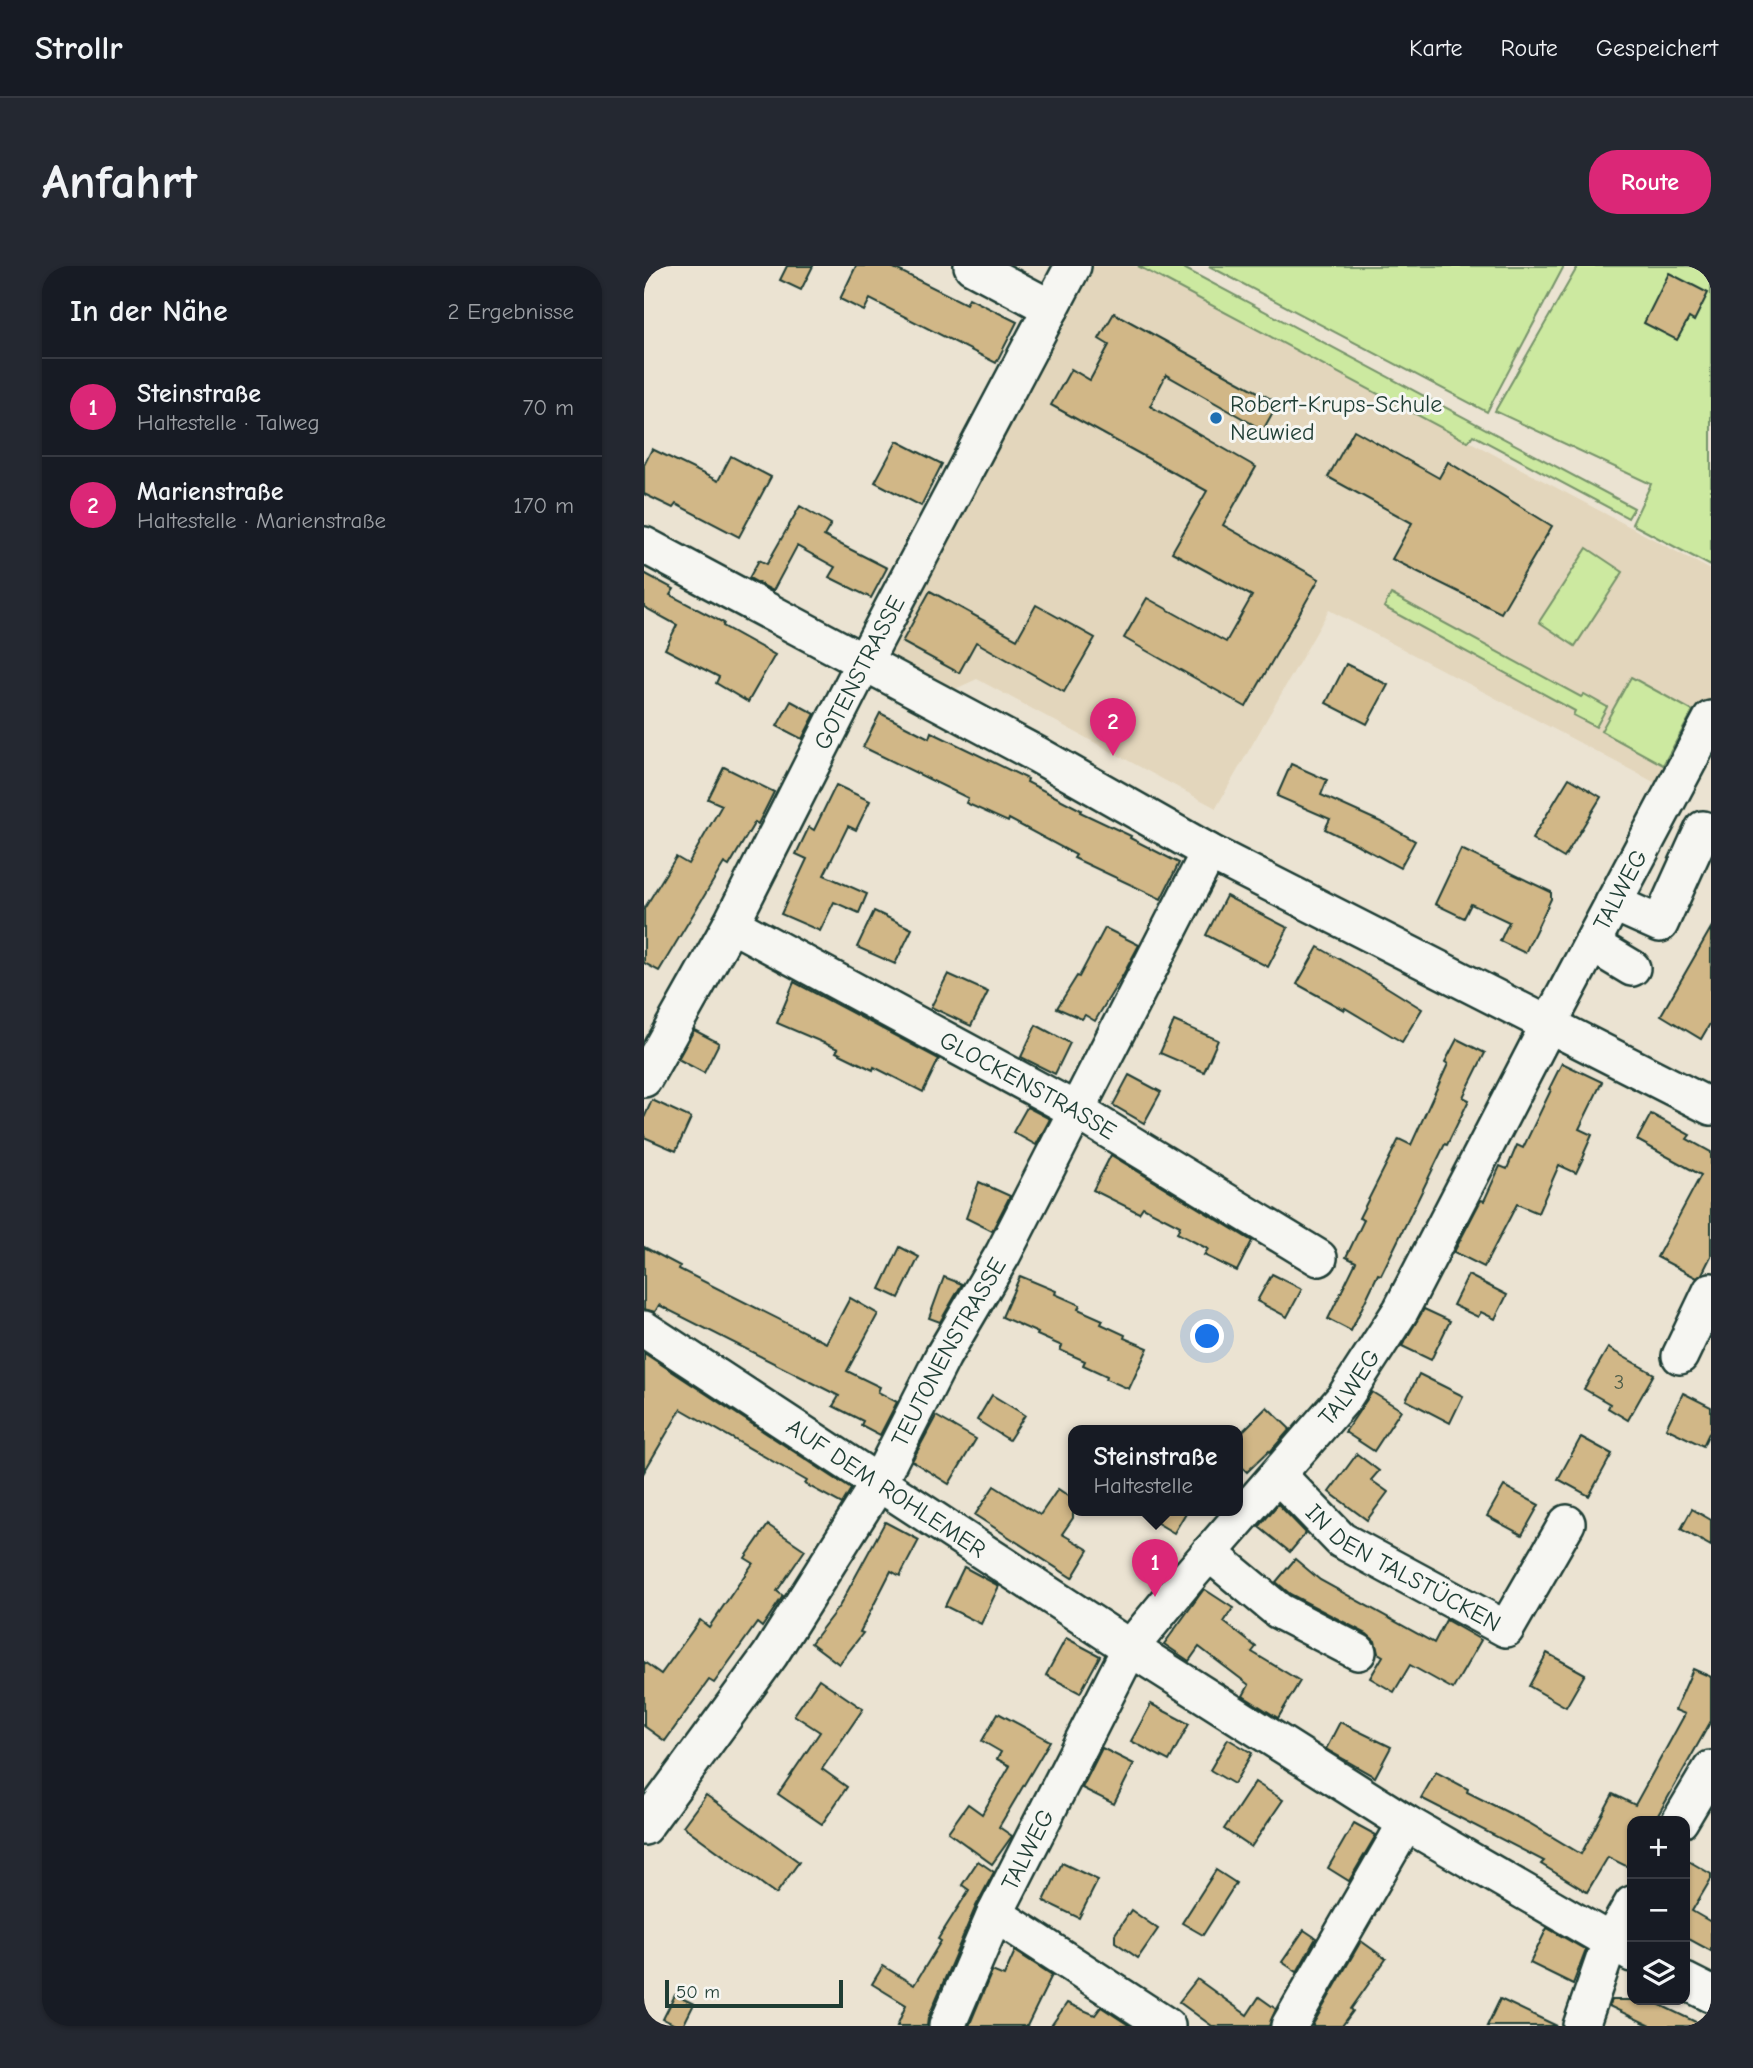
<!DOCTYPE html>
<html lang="de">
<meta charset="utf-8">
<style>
body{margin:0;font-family:"Comic Neue",sans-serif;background:#242831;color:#f1f3f6}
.controls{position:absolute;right:21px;bottom:21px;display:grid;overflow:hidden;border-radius:14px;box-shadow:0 2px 5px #0004}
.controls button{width:63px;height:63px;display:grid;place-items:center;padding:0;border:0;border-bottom:2px solid #363941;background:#171b24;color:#f1f3f6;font:35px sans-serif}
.scale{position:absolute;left:21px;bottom:18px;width:178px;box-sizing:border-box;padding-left:7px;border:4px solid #1f3d34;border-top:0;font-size:19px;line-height:24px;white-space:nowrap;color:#1f3d34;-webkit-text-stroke:5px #f6f6f2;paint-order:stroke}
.you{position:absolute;left:564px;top:1071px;width:24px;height:24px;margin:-18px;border:5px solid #fff;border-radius:50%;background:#1a73e8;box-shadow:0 0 0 10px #1a73e833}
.badge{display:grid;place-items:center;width:46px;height:46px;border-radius:50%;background:#db2777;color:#fff;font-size:23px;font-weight:700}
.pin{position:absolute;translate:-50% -58px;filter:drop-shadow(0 2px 4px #0008)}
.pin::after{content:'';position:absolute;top:37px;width:24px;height:21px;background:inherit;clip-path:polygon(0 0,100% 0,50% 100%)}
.popup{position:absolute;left:424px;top:1159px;width:175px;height:91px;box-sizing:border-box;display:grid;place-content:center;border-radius:14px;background:#171b24;filter:drop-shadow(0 2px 5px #0005);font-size:23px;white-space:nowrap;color:#9ea1a6}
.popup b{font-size:26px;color:#f1f3f6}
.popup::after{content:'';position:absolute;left:50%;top:100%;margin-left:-14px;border:14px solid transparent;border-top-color:#171b24}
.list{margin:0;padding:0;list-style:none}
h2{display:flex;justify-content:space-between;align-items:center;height:91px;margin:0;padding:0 28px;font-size:30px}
h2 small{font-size:23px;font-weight:400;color:#9ea1a6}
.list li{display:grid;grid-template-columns:46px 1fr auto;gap:21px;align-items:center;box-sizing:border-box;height:98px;padding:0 28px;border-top:2px solid #363941}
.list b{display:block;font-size:26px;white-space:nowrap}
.list p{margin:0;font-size:23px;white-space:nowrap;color:#9ea1a6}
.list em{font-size:23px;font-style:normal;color:#9ea1a6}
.icon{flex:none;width:38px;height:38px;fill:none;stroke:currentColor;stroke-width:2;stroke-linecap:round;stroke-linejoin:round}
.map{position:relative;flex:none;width:1067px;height:1760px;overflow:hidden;border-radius:28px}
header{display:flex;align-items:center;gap:42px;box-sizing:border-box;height:98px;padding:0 35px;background:#171b24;border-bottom:2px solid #363941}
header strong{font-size:33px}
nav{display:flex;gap:38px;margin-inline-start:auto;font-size:24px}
.intro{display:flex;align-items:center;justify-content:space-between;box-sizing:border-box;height:168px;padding:0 42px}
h1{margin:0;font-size:49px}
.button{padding:18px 32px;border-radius:28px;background:#db2777;color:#fff;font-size:24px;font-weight:700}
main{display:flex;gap:42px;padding:0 42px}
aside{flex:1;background:#171b24;border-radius:28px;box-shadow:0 2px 5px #0004}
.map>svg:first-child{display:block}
.built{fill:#e3d6bc}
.green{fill:#cce9a0;stroke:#76936a;stroke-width:2}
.building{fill:#d1b787;stroke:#1f3d34;stroke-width:2}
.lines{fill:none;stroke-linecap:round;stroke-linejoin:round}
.minor-casing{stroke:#1f3d34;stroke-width:40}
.minor{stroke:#f6f6f2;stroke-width:35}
.poi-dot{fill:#1f6fb2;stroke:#f6f6f2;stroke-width:2.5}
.labels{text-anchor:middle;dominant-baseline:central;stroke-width:6;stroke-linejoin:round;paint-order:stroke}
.number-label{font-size:21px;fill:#4c5c49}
.poi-label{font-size:24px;fill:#1f3d34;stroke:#f6f6f2;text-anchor:start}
.street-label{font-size:24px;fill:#1f3d34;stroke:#f6f6f2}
</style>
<header>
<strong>Strollr</strong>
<nav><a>Karte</a><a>Route</a><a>Gespeichert</a></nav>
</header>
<div class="intro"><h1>Anfahrt</h1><a class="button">Route</a></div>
<main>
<aside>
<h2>In der Nähe<small>2 Ergebnisse</small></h2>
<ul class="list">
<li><span class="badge">1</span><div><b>Steinstraße</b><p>Haltestelle · Talweg</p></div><em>70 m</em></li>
<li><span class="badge">2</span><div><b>Marienstraße</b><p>Haltestelle · Marienstraße</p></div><em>170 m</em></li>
</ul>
</aside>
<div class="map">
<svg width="1067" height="1760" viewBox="0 0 1067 1760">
<rect width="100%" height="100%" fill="#ebe3d2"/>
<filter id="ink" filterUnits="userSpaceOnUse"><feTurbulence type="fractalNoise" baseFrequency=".0143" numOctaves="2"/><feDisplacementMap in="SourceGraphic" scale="14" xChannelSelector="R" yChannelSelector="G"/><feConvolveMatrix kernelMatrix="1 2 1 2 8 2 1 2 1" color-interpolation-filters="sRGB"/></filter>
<g filter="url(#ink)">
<polygon class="built" points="440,0 496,0 1067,304 1067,434 1021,522 685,344 572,542 333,413 309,424 241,386"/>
<g class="green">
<polygon points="494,0 536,0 990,242 984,252 829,169 824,176"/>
<polygon points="565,0 920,0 843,146"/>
<polygon points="934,0 1067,0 1067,300 988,258 1007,218 851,145"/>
<polygon points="943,282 979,306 931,380 895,356"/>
<polygon points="747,328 937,431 940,428 963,441 952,461 929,449 931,445 740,341"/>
<polygon points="987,411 1049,445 1019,499 957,465"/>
</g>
<g class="building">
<polygon points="143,0 169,0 157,24 136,14"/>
<polygon points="212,0 246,0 322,38 325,32 373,56 352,97 226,33 220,45 196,33"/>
<polygon points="1025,7 1064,27 1050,55 1045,52 1033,74 1000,57"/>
<polygon points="470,47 634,137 619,164 522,109 506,140 612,201 579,259 675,313 602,441 480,372 503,332 582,376 608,330 528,286 563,225 407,139 427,103 446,114 465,79 455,73"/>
<polygon points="710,164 795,212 804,196 908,260 857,347 748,293 768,257 684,211"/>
<polygon points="253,175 298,198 277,240 231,216"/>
<polygon points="8,183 74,215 87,190 127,211 95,271 32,238 29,242 0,228 0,199"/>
<polygon points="156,240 187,258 180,270 243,302 227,332 185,311 191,301 153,280 129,325 105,312 115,294 123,298"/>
<polygon points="0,307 30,323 26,329 80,357 79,360 131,389 104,436 72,417 75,411 21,383 33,359 0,341"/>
<polygon points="286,325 373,373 392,339 451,372 420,426 332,376 315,407 258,376"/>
<polygon points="702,398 744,419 723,458 682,437"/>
<polygon points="147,435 171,448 158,473 133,460"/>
<polygon points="236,447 285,472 287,466 384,513 383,516 437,544 436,546 487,570 486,572 535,597 517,633 430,592 432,589 365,553 364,556 322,537 324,532 219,481"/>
<polygon points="647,498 683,514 677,529 741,558 771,575 756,602 712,578 681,563 686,553 633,530"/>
<polygon points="80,501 130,526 114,558 111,556 85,600 80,597 15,705 0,697 0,643 32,591 44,598 78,539 64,533"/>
<polygon points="925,512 957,531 920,592 888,573"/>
<polygon points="192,519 226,535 212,564 204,560 180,609 223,628 215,647 190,636 176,665 137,648 163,593 152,588 165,561 170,564"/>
<polygon points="817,583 907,626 907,633 881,687 856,675 865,656 827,638 820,652 791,638"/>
<polygon points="582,630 644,662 624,701 562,669"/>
<polygon points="230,645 268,663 251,698 213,681"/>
<polygon points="461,662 495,679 479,709 451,755 441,749 438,753 413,742 433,710 435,711"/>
<polygon points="1067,662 1067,756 1057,773 1017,749"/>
<polygon points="674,681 720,707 778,743 758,776 701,742 700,744 653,718"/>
<polygon points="304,708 344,726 327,760 287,741"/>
<polygon points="150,716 295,793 279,826 230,801 229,804 192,786 194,783 133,757"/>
<polygon points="530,755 574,774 560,806 516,787"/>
<polygon points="392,759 426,777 411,808 377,791"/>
<polygon points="50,764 75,777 60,807 34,793"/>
<polygon points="813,773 841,787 819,831 825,834 803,879 801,878 760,962 737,1009 734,1008 707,1065 684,1053 712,996 702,991 720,954 715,952 755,873 767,879 804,798 801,796"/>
<polygon points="918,797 958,816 935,863 948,869 940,887 941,888 932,907 915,899 894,947 873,938 840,1001 810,986 837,934 840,935 856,900 863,903 873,879 879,882 907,824 905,823"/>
<polygon points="485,809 517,826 500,857 469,839"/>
<polygon points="8,834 47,852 32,885 0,871 0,852"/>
<polygon points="383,841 406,853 392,879 369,866"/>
<polygon points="1007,848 1046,869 1043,873 1067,886 1067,990 1058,1008 1053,1012 1013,991 1057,909 993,874"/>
<polygon points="467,889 608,975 593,1005 560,989 564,983 533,967 536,960 499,941 495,947 449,924"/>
<polygon points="335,916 366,930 348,965 322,952"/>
<polygon points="0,981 36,1000 35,1003 182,1077 206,1032 234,1048 203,1105 236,1121 234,1126 253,1136 236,1169 217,1159 219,1155 189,1140 195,1130 15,1039 11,1046 0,1043"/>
<polygon points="256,981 275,991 255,1032 236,1023"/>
<polygon points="628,1008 658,1023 643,1051 613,1035"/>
<polygon points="824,1009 863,1029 851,1053 837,1046 834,1051 809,1039"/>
<polygon points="376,1010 412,1025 411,1028 436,1039 434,1043 459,1054 457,1058 481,1069 480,1072 504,1082 485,1123 462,1113 463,1110 439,1099 441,1095 416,1084 418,1080 393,1069 394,1067 358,1051"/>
<polygon points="300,1011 318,1018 296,1056 285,1052"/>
<polygon points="780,1043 806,1055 787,1094 758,1080"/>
<polygon points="964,1082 1010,1108 984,1154 964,1142 966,1138 940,1123"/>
<polygon points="0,1087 207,1223 198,1238 161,1218 163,1215 37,1143 0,1206"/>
<polygon points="775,1108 819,1130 806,1157 762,1134"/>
<polygon points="728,1126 757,1144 730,1185 701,1166"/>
<polygon points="1039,1127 1067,1141 1067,1163 1059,1180 1022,1162"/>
<polygon points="348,1129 381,1149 365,1174 333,1154"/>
<polygon points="623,1141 646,1163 626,1186 625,1185 603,1206 593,1196 593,1171"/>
<polygon points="292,1150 332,1173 305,1218 268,1195"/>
<polygon points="937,1171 968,1188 945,1230 914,1213"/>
<polygon points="713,1188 735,1205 727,1214 744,1226 723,1254 685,1226"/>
<polygon points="350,1220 396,1249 414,1223 429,1233 429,1252 418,1268 445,1284 428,1312 331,1249"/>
<polygon points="860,1220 895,1239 878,1269 843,1250"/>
<polygon points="634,1238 662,1267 646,1286 615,1261"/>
<polygon points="1048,1243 1067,1254 1067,1280 1037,1263"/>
<polygon points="493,1245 543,1245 530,1267"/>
<polygon points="241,1256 275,1274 256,1310 247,1305 216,1366 219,1367 195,1398 167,1377 196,1339"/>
<polygon points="124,1259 161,1284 133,1325 139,1330 118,1361 113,1357 70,1417 65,1414 21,1475 0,1460 0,1396 17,1408 56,1354 65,1361 109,1297 101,1292"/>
<polygon points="651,1293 676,1314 790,1377 802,1354 837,1374 809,1423 766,1399 750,1426 726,1412 739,1390 734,1387 731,1375 723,1368 646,1328 632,1316"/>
<polygon points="320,1301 355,1320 337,1358 301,1340"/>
<polygon points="560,1323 589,1342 580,1356 612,1381 608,1386 656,1415 634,1452 599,1430 605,1419 555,1381 545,1395 520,1378"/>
<polygon points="422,1372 456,1390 436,1427 402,1409"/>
<polygon points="903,1387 941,1408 922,1441 885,1420"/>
<polygon points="1049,1403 1067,1411 1067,1455 1013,1551 1016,1553 1016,1555 988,1555 988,1603 964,1591 943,1626 897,1598 900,1595 777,1532 792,1506 824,1523 823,1526 885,1557 937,1588 969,1528 991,1539 1041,1448 1031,1444"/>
<polygon points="175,1413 219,1443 178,1503 203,1521 178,1558 134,1528 176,1466 150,1449"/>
<polygon points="507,1438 545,1458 525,1495 487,1475"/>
<polygon points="354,1447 406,1475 355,1561 368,1570 348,1598 304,1566 324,1538 338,1548 366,1500 353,1493 357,1486 338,1475"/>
<polygon points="696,1456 747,1481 731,1511 682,1483"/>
<polygon points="584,1473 608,1487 590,1518 566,1504"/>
<polygon points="458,1482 490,1498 470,1538 438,1522"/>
<polygon points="611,1516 639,1534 607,1581 580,1563"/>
<polygon points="62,1529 155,1596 132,1628 39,1560"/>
<polygon points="710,1557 732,1569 705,1615 684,1602"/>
<polygon points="1041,1593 1067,1608 1067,1613 1048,1645 1067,1656 1067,1685 1041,1671"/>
<polygon points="334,1595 350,1606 332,1640 284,1752 283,1760 253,1760 262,1739 228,1718 239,1700 270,1719 297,1675 294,1673 325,1624 318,1619"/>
<polygon points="418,1597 454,1614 435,1652 400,1635"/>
<polygon points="572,1604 592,1617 559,1669 538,1657"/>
<polygon points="487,1644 514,1663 494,1692 471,1676 471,1668"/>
<polygon points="903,1662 942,1684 929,1718 886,1697"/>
<polygon points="660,1664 672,1672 653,1706 638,1696"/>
<polygon points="717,1675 742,1693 707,1743 709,1745 698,1760 668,1760"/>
<polygon points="371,1685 408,1709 383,1760 325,1760 348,1705 360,1710"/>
<polygon points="553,1713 603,1749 615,1731 632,1743 625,1760 568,1760 535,1736"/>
<polygon points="31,1729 50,1738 39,1760 33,1760 19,1753"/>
<polygon points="856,1733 913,1760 843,1760"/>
<polygon points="967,1734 1006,1734 1060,1760 1007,1760 965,1740"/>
<polygon points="423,1737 451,1749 457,1741 486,1760 407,1760"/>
</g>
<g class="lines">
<g class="minor-casing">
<g id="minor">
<polyline points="328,0 407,42"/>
<polyline points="0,279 394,489 565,586 1067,841"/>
<polyline points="969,637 1016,658 1059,563"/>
<path id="s1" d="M87,658L433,845L675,992"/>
<polyline points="948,678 988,702"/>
<path id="s2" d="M0,813L87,658L220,396L429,0"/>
<path id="s3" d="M0,1063L486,1382L762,1557L988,1688"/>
<polyline points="1036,1090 1067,1025"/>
<path id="s4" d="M634,1209L697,1274L862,1363L923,1257"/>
<polyline points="565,1287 635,1345 714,1386"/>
<polyline points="1036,1555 1067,1503"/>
<path id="s5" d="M0,1561L126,1389L235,1216L299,1090L359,988L565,586"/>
<polyline points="351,1648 523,1760"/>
<polyline points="1041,1715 1067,1728"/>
<path id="s6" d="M303,1760L351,1648L486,1382L547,1308L700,1132L757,1044L905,758L1067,453"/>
<polyline points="645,1760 762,1557"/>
<polyline points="937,1760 966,1676 988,1638"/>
</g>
</g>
<use href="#minor" class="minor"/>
</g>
</g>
<circle class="poi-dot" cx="572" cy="152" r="7"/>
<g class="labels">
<g class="number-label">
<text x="975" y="1116">3</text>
</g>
<g class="poi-label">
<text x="586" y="138">Robert-Krups-Schule<tspan x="586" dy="28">Neuwied</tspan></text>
</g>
<g class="street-label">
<text stroke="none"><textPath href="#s2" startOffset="460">GOTENSTRASSE</textPath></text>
<text stroke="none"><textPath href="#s6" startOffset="1328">TALWEG</textPath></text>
<text stroke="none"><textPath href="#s1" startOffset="338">GLOCKENSTRASSE</textPath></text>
<text stroke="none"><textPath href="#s5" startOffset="565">TEUTONENSTRASSE</textPath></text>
<text stroke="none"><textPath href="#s6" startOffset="761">TALWEG</textPath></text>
<text stroke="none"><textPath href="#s3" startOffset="290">AUF DEM ROHLEMER</textPath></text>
<text stroke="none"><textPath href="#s4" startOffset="158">IN DEN TALSTÜCKEN</textPath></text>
<text stroke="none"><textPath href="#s6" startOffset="194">TALWEG</textPath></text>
</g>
</g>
</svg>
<div class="controls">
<button>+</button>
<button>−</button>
<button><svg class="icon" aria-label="layers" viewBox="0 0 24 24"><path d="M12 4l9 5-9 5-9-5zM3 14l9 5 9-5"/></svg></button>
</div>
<div class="scale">50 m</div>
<div class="you"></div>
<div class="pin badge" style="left:511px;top:1331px">1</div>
<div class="popup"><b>Steinstraße</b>Haltestelle</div>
<div class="pin badge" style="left:469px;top:490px">2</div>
</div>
</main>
